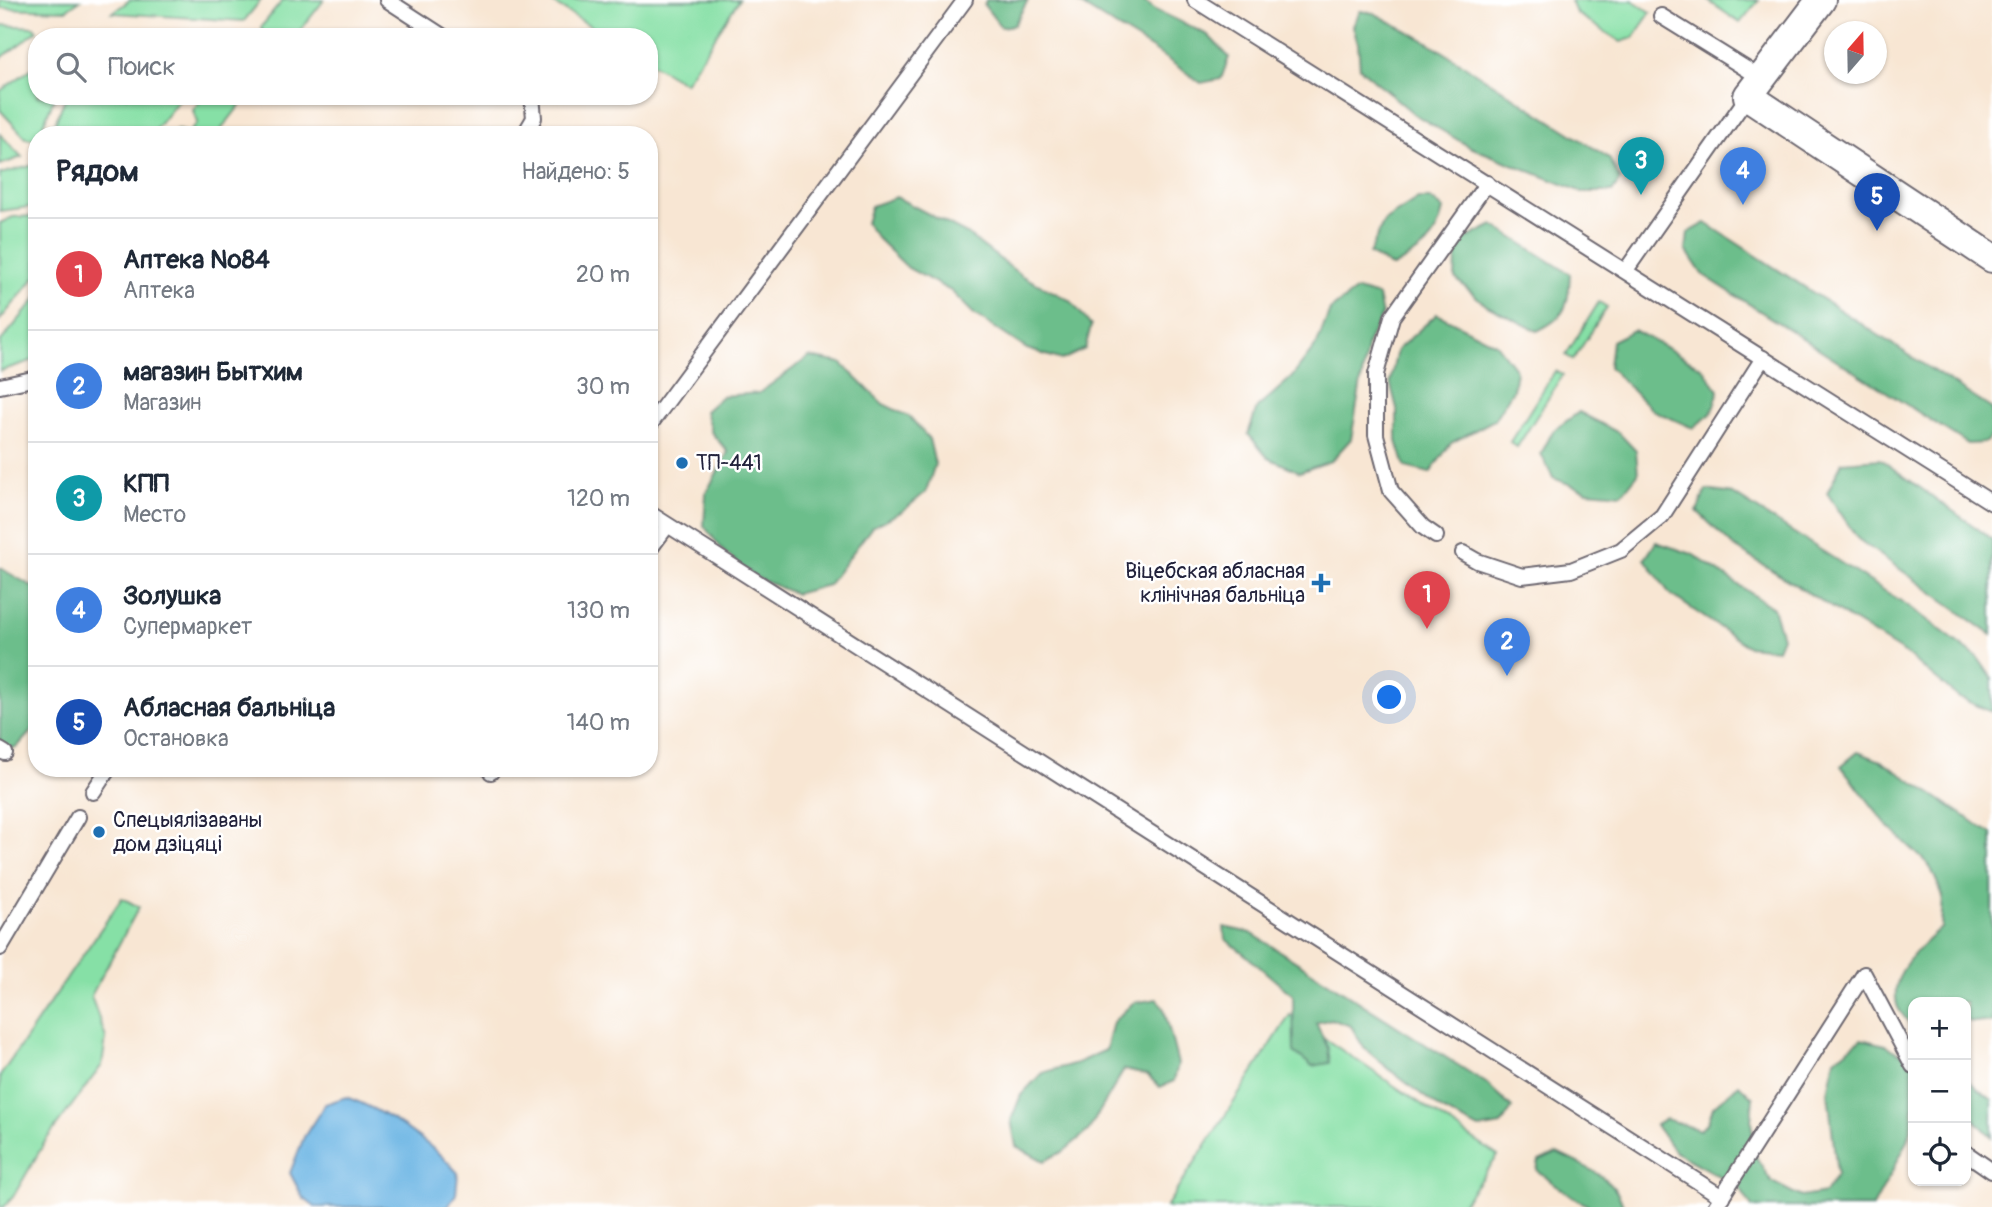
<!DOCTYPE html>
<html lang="ru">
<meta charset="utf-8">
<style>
body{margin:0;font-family:Pangolin,sans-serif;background:#f2f2f3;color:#1f2937}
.controls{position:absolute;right:21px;bottom:21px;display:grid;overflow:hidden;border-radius:14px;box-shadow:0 2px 5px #0004}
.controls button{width:63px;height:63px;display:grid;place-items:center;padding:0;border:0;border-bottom:2px solid #e0e1e3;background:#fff;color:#1f2937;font:35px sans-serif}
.compass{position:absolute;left:1824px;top:21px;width:63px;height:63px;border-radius:50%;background:#fff;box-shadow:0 2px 5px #0004;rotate:20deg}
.you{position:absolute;left:1390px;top:698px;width:24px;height:24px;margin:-18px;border:5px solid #fff;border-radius:50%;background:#1a73e8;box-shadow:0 0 0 10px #1a73e833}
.badge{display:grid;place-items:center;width:46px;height:46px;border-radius:50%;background:#db2777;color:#fff;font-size:23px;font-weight:700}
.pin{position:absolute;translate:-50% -58px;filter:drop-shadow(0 2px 4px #0008)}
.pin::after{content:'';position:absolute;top:37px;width:24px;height:21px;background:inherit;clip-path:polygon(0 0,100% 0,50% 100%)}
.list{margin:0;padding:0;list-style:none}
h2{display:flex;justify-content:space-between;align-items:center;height:91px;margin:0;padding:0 28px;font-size:30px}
h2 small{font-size:23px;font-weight:400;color:#747a83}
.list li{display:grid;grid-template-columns:46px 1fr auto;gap:21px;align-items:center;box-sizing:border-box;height:112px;padding:0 28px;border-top:2px solid #e0e1e3}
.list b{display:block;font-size:26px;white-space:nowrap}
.list p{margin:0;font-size:23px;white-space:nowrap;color:#747a83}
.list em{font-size:23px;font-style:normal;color:#747a83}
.icon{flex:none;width:38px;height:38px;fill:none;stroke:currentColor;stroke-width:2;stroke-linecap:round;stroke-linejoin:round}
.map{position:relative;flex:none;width:1992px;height:1207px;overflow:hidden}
.search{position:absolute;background:#fff;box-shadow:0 2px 5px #0004;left:28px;top:28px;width:630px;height:77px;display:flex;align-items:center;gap:18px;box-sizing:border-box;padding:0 24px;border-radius:28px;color:#747a83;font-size:26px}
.panel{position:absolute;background:#fff;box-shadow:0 2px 5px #0004;left:28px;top:126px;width:630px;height:651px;border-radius:28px}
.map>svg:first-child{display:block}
.green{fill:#86e0a6;stroke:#548170;stroke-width:2}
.forest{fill:#6cbe8b;stroke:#477063;stroke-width:2}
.water{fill:#6cb5e4;stroke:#476c90;stroke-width:2}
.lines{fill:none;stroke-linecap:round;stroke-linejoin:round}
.lane-casing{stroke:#6d6770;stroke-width:18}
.street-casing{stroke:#6d6770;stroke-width:32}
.lane{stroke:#fff;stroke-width:14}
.street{stroke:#fff;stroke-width:28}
.poi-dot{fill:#1f6fb2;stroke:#fff;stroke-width:2.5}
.labels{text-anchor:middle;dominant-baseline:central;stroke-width:5;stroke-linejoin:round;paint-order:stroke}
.poi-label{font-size:21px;fill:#22223b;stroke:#fff;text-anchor:start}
</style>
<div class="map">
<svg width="1992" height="1207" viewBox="0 0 1992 1207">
<rect width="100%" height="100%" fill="#fff"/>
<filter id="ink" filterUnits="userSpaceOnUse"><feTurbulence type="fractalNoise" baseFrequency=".0143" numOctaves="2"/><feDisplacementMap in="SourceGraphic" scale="14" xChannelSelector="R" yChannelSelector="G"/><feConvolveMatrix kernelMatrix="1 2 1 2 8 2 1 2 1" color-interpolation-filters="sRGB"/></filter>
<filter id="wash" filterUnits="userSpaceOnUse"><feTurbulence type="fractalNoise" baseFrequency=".00686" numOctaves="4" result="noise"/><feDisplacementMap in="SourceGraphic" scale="28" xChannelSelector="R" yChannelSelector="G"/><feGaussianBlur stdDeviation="1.57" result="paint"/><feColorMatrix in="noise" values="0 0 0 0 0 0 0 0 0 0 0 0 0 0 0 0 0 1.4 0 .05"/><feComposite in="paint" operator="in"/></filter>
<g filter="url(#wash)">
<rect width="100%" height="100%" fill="#f8e6d3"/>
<g class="green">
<polygon points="0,0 80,0 66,10 0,8"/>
<polygon points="130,0 261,0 244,21 112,13"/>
<polygon points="283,0 324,0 295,37 264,37 261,27"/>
<polygon points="548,0 739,0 685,83 649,62 649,37 609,37"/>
<polygon points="1632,0 1651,12 1633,38 1621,42 1576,13 1571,1"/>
<polygon points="1707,0 1759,0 1740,23"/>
<polygon points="0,25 34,27 37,31 0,59"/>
<polygon points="37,65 37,96 55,96 39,135 37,135 37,140 26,138 0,110 0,91"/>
<polygon points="66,96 182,96 151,135 50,135"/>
<polygon points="204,96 247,96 217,135 172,135 177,129 188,134 197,123 193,110"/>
<polygon points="0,134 22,157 0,165"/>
<polygon points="34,165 37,167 37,206 0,211 0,174"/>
<polygon points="37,216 37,275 0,320 0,223 13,217"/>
<polygon points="37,298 37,359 0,371 0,342"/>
<polygon points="1599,302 1607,307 1573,360 1566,355"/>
<polygon points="1555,371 1563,375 1517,447 1510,442"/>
<polygon points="122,898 139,907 91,996 106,1038 102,1065 46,1140 13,1197 4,1207 0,1207 0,1076"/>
<polygon points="1290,1015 1498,1156 1460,1207 1166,1207"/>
</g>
<g class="forest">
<polygon points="986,0 1028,0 1014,25 1001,27 984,5"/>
<polygon points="1073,0 1142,0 1156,10 1208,35 1229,57 1221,79 1201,83 1154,50"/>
<polygon points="1360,11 1374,13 1428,42 1609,158 1620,180 1612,192 1582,192 1470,147 1414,114 1360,68 1358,43 1353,26"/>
<polygon points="896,197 967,234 1022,276 1071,301 1091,326 1085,349 1062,360 1027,349 974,314 951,291 908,268 878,239 866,223 871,206"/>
<path d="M1418,199H1430L1443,209C1437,242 1421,251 1393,267L1369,254L1384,221Z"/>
<polygon points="1706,223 1992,409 1992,436 1984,443 1968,444 1702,274 1686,250 1688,233"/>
<path d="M1493,225L1570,274C1568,306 1567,317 1537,331L1487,306L1455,278L1457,243Z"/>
<polygon points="1357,290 1378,296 1382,315 1368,342 1351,439 1331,461 1300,472 1268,458 1248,434 1257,408 1291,378 1317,344 1330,310"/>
<polygon points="1437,314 1496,344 1516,370 1513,390 1494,420 1451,443 1430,473 1405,467 1397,441 1397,409 1390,382 1397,350"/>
<polygon points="1634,330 1703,368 1719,391 1711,414 1693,428 1652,410 1609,367 1612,341"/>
<polygon points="809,357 841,363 883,404 910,417 929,439 935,464 926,492 903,511 872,527 828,585 795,594 757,578 725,553 704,526 706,493 728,452 711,432 705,411 722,396 759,393"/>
<polygon points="1579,412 1619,433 1636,451 1638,474 1622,494 1587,491 1553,478 1541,454 1553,431"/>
<polygon points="1880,459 1992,539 1992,635 1858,539 1827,493 1842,462"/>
<polygon points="1706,490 1733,494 1910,607 1978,658 1992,678 1992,712 1959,698 1906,654 1733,546 1697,511"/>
<polygon points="1656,542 1692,554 1773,608 1782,637 1777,649 1747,646 1670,594 1645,559"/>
<polygon points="0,568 37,589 37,725 17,747 0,751"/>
<path d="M1858,752L1881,761L1992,834V1023L1966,1021V1002H1913V1028C1909,1021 1899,1013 1897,1005C1889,973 1920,946 1941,928L1943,896L1930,866L1888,826L1841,766Z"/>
<path d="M1224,927L1251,933L1486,1083L1512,1108L1501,1125L1479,1129L1442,1110L1400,1078L1364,1048L1351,1026L1331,1019L1316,1023L1328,1048L1330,1063L1312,1066L1294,1052L1293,995C1270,977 1249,956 1225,939Z"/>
<polygon points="1157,999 1164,1009 1178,1064 1174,1081 1160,1087 1147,1075 1124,1070 1088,1131 1064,1151 1044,1161 1016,1146 1011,1120 1021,1095 1042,1073 1077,1063 1106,1050 1113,1022 1133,1003"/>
<polygon points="1861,1039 1885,1045 1913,1061 1913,1117 1908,1141 1873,1207 1752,1207 1739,1187 1675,1152 1656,1125 1666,1119 1700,1130 1708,1122 1713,1107 1739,1084 1753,1098 1751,1122 1756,1157 1772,1182 1801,1197 1825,1193 1837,1174 1828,1092 1835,1059"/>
<polygon points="1966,1079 1992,1100 1992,1137 1966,1111"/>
<path d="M1557,1153C1581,1165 1617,1177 1623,1207H1590L1559,1188L1537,1170L1539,1161Z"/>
</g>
<path class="water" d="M346,1097C385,1111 431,1142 458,1173L456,1194L448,1207H315L303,1198L290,1173L304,1137L325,1104Z"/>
</g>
<g filter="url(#ink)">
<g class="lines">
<g class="lane-casing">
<g id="lane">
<polyline points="387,0 444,37"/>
<polyline points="1195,0 1992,503"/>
<polyline points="1661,16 1761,78"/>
<polyline points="524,135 534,118 532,96"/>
<polyline points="1626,270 1748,96"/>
<polyline points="0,386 37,378"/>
<polyline points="649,426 965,0"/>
<polyline points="649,513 1722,1197"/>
<polyline points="1436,536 1423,527 1391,491 1376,435 1376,374 1392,317 1487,183"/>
<polyline points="649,550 667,526"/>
<polyline points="1463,553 1477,561 1522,576 1571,570 1621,550 1662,516 1763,358"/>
<polyline points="0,750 5,753"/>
<polyline points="491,772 493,768"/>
<polyline points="93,792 109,768"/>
<polyline points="0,948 78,817"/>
<polyline points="1966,1153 1992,1171"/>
<polyline points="1715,1207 1864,974 1913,1066"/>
</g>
</g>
<g class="street-casing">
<polyline id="street" points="1821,0 1748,96 1992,258"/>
</g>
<use href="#lane" class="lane"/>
<use href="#street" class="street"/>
</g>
</g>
<g class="poi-dot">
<circle cx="682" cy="463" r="7"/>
<path d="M1317.5 572.5h7v7h7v7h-7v7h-7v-7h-7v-7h7z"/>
<circle cx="99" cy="832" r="7"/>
</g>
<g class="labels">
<g class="poi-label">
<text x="696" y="463">ТП-441</text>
<text x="1305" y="571" text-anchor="end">Віцебская абласная<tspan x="1305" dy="24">клінічная бальніца</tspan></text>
<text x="113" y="820">Спецыялізаваны<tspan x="113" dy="24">дом дзіцяці</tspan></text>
</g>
</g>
</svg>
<div class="controls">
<button>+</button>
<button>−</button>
<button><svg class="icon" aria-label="locate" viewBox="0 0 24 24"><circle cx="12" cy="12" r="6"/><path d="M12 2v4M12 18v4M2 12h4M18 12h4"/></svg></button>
</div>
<svg class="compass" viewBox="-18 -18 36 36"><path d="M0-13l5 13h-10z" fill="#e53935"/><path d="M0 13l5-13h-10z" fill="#747a83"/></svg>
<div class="you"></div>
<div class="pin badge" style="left:1427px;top:629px;background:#e0444e">1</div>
<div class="pin badge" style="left:1507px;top:676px;background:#3f7fe0">2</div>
<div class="pin badge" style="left:1641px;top:195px;background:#0f9aa8">3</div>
<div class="pin badge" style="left:1743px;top:205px;background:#3f7fe0">4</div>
<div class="pin badge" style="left:1877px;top:231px;background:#1a4fb4">5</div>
<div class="search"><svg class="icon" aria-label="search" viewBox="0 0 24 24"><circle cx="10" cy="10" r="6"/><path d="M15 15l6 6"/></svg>Поиск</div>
<section class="panel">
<h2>Рядом<small>Найдено: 5</small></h2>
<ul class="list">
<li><span class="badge" style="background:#e0444e">1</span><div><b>Аптека №84</b><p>Аптека</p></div><em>20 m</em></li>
<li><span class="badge" style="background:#3f7fe0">2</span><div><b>магазин Бытхим</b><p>Магазин</p></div><em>30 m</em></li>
<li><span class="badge" style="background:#0f9aa8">3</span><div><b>КПП</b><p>Место</p></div><em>120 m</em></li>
<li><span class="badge" style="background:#3f7fe0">4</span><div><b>Золушка</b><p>Супермаркет</p></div><em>130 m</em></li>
<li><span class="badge" style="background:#1a4fb4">5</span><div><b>Абласная бальніца</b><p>Остановка</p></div><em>140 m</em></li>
</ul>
</section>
</div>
